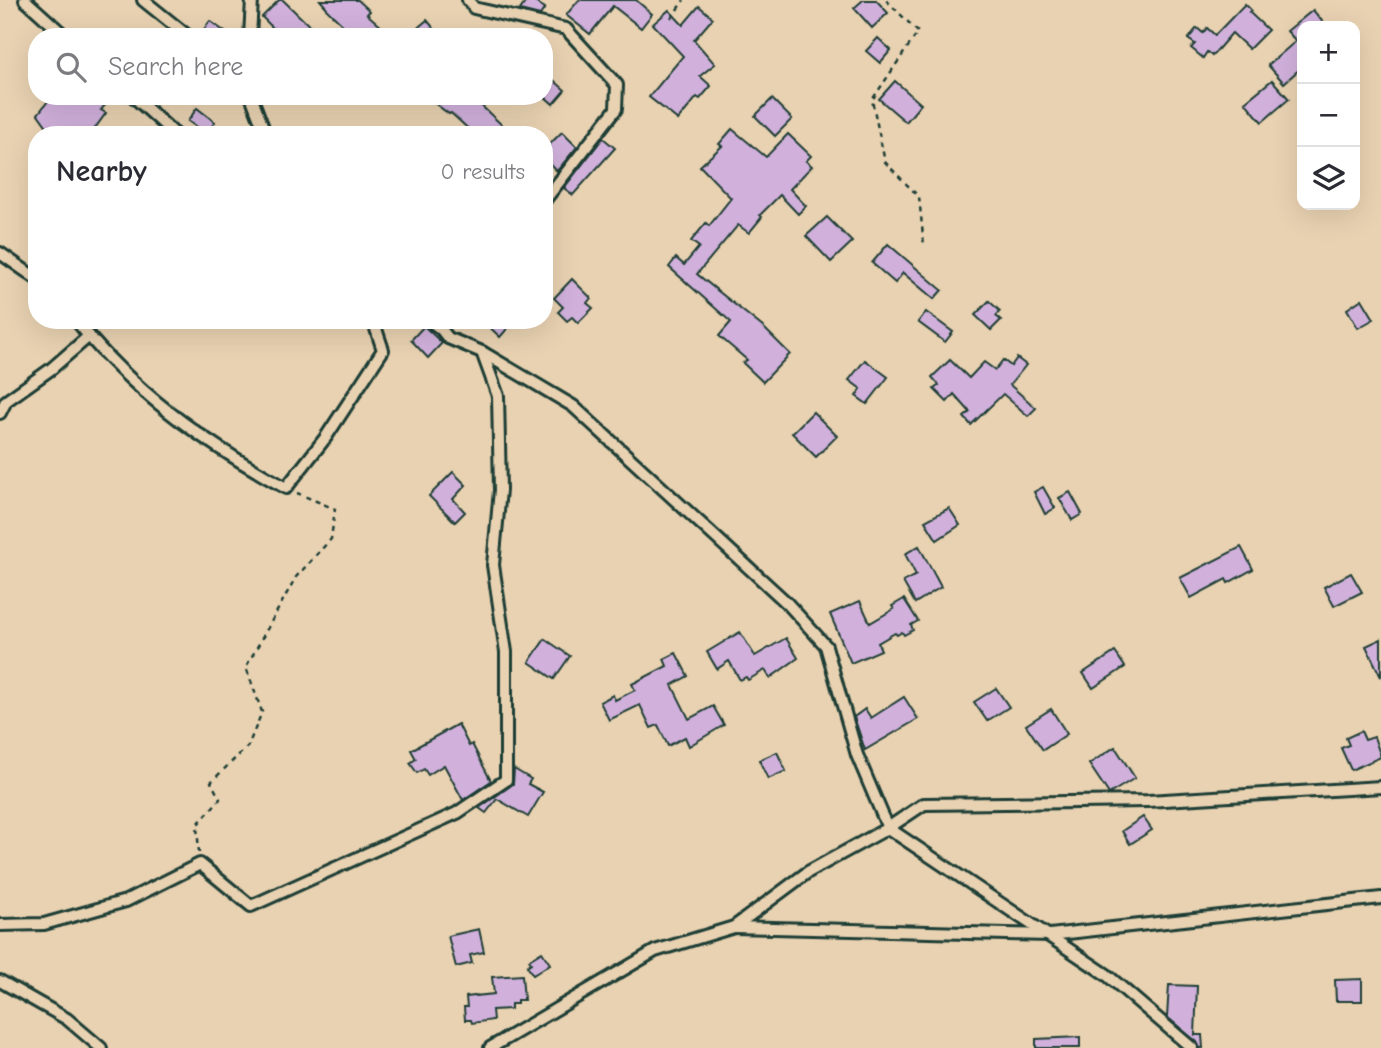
<!DOCTYPE html>
<meta charset="utf-8">
<style>
body{margin:0;font-family:"Comic Neue",sans-serif;background:#f2f2f3;color:#2b2b33}
.controls{position:absolute;right:21px;top:21px;display:grid;overflow:hidden;border-radius:14px;box-shadow:0 7px 28px #0002}
.controls button{width:63px;height:63px;display:grid;place-items:center;padding:0;border:0;border-bottom:2px solid #e1e1e2;background:#fff;color:#2b2b33;font:35px sans-serif}
.list{margin:0;padding:0;list-style:none}
h2{display:flex;justify-content:space-between;align-items:center;height:91px;margin:0;padding:0 28px;font-size:30px}
h2 small{font-size:23px;font-weight:400;color:#7c7c81}
.icon{flex:none;width:38px;height:38px;fill:none;stroke:currentColor;stroke-width:2;stroke-linecap:round;stroke-linejoin:round}
.map{position:relative;flex:none;width:1381px;height:1048px;overflow:hidden}
.search{position:absolute;background:#fff;box-shadow:0 7px 28px #0002;left:28px;top:28px;width:525px;height:77px;display:flex;align-items:center;gap:18px;box-sizing:border-box;padding:0 24px;border-radius:28px;color:#7c7c81;font-size:26px}
.panel{position:absolute;background:#fff;box-shadow:0 7px 28px #0002;left:28px;top:126px;width:525px;height:203px;border-radius:28px}
.map>svg:first-child{display:block}
.building{fill:#d1b1dc;stroke:#1f3d34;stroke-width:2}
.lines{fill:none;stroke-linecap:round;stroke-linejoin:round}
.street-casing{stroke:#1f3d34;stroke-width:16}
.path{stroke:#1f3d34;stroke-width:2.5;stroke-dasharray:5 5;stroke-linecap:butt}
.street{stroke:#e9d2b2;stroke-width:10}
</style>
<div class="map">
<svg width="1381" height="1048" viewBox="0 0 1381 1048">
<rect width="100%" height="100%" fill="#e9d2b2"/>
<filter id="ink" filterUnits="userSpaceOnUse"><feTurbulence type="fractalNoise" baseFrequency=".0143" numOctaves="2"/><feDisplacementMap in="SourceGraphic" scale="14" xChannelSelector="R" yChannelSelector="G"/><feConvolveMatrix kernelMatrix="1 2 1 2 8 2 1 2 1" color-interpolation-filters="sRGB"/></filter>
<g filter="url(#ink)">
<g class="building">
<polygon points="279,0 283,0 321,37 282,37 262,17"/>
<polygon points="320,0 358,0 370,11 367,14 393,37 360,37 352,30 350,32 326,9 327,8"/>
<polygon points="527,0 532,0 545,8 540,15 520,10"/>
<polygon points="579,0 636,0 652,14 641,28 613,6 590,34 566,15"/>
<polygon points="863,0 876,0 888,13 872,28 854,8"/>
<polygon points="1245,4 1251,10 1249,12 1268,30 1249,49 1232,33 1212,56 1207,52 1203,58 1191,48 1195,44 1188,39 1197,28 1203,33 1207,28 1215,35"/>
<polygon points="699,6 713,18 694,40 715,64 700,76 711,86 700,99 697,97 678,120 649,97 683,56 653,24 669,10 683,25"/>
<polygon points="1313,10 1326,26 1302,26 1302,67 1284,83 1268,65 1296,41 1287,31"/>
<polygon points="427,20 441,37 407,37"/>
<polygon points="210,21 232,37 210,37 202,32"/>
<polygon points="878,38 891,50 880,63 866,51"/>
<polygon points="549,76 565,90 553,104 544,96 544,81"/>
<polygon points="1272,80 1289,99 1262,122 1245,102"/>
<polygon points="895,81 921,104 906,122 879,99"/>
<polygon points="52,96 85,96 91,101 95,96 106,104 101,110 106,113 90,135 53,135 38,114"/>
<polygon points="425,96 471,96 504,127 496,135 475,135 451,113 449,114"/>
<polygon points="772,99 792,119 775,136 755,116"/>
<polygon points="197,108 215,122 206,134 188,121"/>
<polygon points="732,129 766,157 788,134 811,156 806,161 812,166 790,189 806,206 798,214 780,195 760,215 762,217 749,233 738,225 697,274 764,328 790,354 763,382 743,363 747,360 719,336 731,322 669,267 676,258 684,265 699,247 691,241 706,223 709,226 731,198 700,166 722,146 719,144"/>
<polygon points="562,132 577,147 557,171 544,158 544,150"/>
<polygon points="603,138 615,148 573,195 564,188"/>
<polygon points="827,217 852,242 831,262 806,236"/>
<polygon points="888,244 942,290 934,299 903,273 895,283 872,263"/>
<polygon points="572,279 591,298 587,303 593,308 578,323 572,317 567,321 558,312 563,307 554,298"/>
<polygon points="1362,299 1374,319 1358,328 1347,309"/>
<polygon points="989,301 1000,311 996,316 1001,320 991,330 975,315"/>
<polygon points="926,312 953,332 945,342 918,322"/>
<polygon points="482,320 515,320 500,337"/>
<polygon points="424,326 442,343 428,358 411,340"/>
<polygon points="1017,358 1026,365 1010,385 1036,408 1028,416 1003,394 971,425 964,417 970,412 954,394 947,402 934,389 939,385 932,377 950,360 969,378 984,362 995,370 1003,360 1011,366"/>
<polygon points="865,360 888,377 867,404 856,396 861,389 849,380"/>
<polygon points="813,412 837,436 816,457 792,433"/>
<polygon points="453,472 466,485 453,499 465,512 455,522 429,496"/>
<polygon points="1043,487 1055,508 1045,514 1034,492"/>
<polygon points="1070,492 1082,514 1072,520 1059,498"/>
<polygon points="949,508 960,525 937,540 925,521"/>
<polygon points="919,546 941,587 915,603 903,582 916,575 905,554"/>
<polygon points="1241,547 1253,569 1228,583 1226,579 1191,598 1180,578"/>
<polygon points="1351,573 1362,592 1334,606 1324,587"/>
<polygon points="904,599 918,621 911,625 913,630 904,635 902,632 897,635 895,633 878,643 881,650 851,663 830,614 860,601 870,623 894,609 892,606"/>
<polygon points="740,632 755,656 786,638 798,658 770,678 765,670 748,680 746,677 740,680 729,661 717,669 707,652"/>
<polygon points="545,639 570,656 554,679 529,662"/>
<polygon points="1381,639 1381,677 1366,646"/>
<polygon points="1115,652 1125,667 1093,688 1083,673"/>
<polygon points="676,653 688,676 672,685 689,719 713,706 724,725 689,746 685,737 668,746 658,725 651,728 640,705 609,720 600,702 613,695 615,700 635,690 632,684 667,666 664,659"/>
<polygon points="996,688 1009,707 987,721 974,702"/>
<polygon points="904,697 918,719 865,750 854,717 865,709 871,718"/>
<polygon points="1051,709 1067,734 1043,750 1026,725"/>
<polygon points="458,724 469,746 472,744 491,781 463,800 444,765 428,775 424,769 417,773 410,763 416,759 411,750"/>
<polygon points="1361,731 1365,740 1374,737 1381,757 1351,770 1341,748 1349,745 1346,738"/>
<polygon points="1115,747 1135,778 1109,794 1089,764"/>
<polygon points="777,752 786,771 768,779 759,760"/>
<polygon points="514,769 531,779 528,784 543,792 528,817 497,799 486,813 479,808 513,784"/>
<polygon points="1143,817 1152,830 1130,844 1122,831"/>
<polygon points="479,929 484,952 470,955 472,963 456,967 448,936"/>
<polygon points="542,952 550,964 533,975 527,966 531,963 529,960"/>
<polygon points="522,975 524,1000 517,1000 517,1004 511,1004 511,1009 492,1010 493,1020 472,1023 471,1020 465,1020 464,1007 467,1007 466,997 494,994 492,977"/>
<polygon points="1362,979 1362,1001 1336,1001 1335,980"/>
<polygon points="1169,985 1197,986 1195,1035 1202,1035 1203,1048 1200,1048 1197,1042 1167,1017"/>
<polygon points="1080,1037 1080,1048 1036,1048 1036,1039"/>
</g>
<g class="lines">
<g class="street-casing">
<g id="street">
<polyline points="25,0 66,37"/>
<polyline points="143,0 189,37"/>
<polyline points="468,0 474,8 566,29 617,85 616,109 544,201"/>
<polyline points="250,37 252,0"/>
<polyline points="133,96 176,135"/>
<polyline points="251,96 266,135"/>
<polyline points="0,253 37,279"/>
<polyline points="76,320 89,336"/>
<polyline points="482,352 573,406 787,603 826,646 857,755 888,828 1107,975 1192,1048"/>
<path d="M0,413L6,401L51,369L89,336C145,401 212,447 286,488L326,437L383,350L373,320"/>
<polyline points="0,925 44,924 126,901 200,864 251,906 457,813 506,780 506,652 493,565 500,490 498,396 482,352 448,338 441,329 429,320"/>
<polyline points="734,927 1050,935 1381,898"/>
<polyline points="0,981 67,1019 101,1048"/>
<polyline points="490,1048 655,951 734,927 808,872 888,828 924,804 1148,801 1381,787"/>
</g>
</g>
<g class="path">
<polyline points="886,0 918,32 872,100 885,162 919,197 924,245"/>
<polyline points="671,18 684,0"/>
<polyline points="199,853 197,825 220,799 211,782 248,746 262,712 246,667 296,577 331,539 335,509 297,493"/>
</g>
<use href="#street" class="street"/>
</g>
</g>
</svg>
<div class="controls">
<button>+</button>
<button>−</button>
<button><svg class="icon" aria-label="layers" viewBox="0 0 24 24"><path d="M12 4l9 5-9 5-9-5zM3 14l9 5 9-5"/></svg></button>
</div>
<div class="search"><svg class="icon" aria-label="search" viewBox="0 0 24 24"><circle cx="10" cy="10" r="6"/><path d="M15 15l6 6"/></svg>Search here</div>
<section class="panel">
<h2>Nearby<small>0 results</small></h2>
<ul class="list">
</ul>
</section>
</div>
